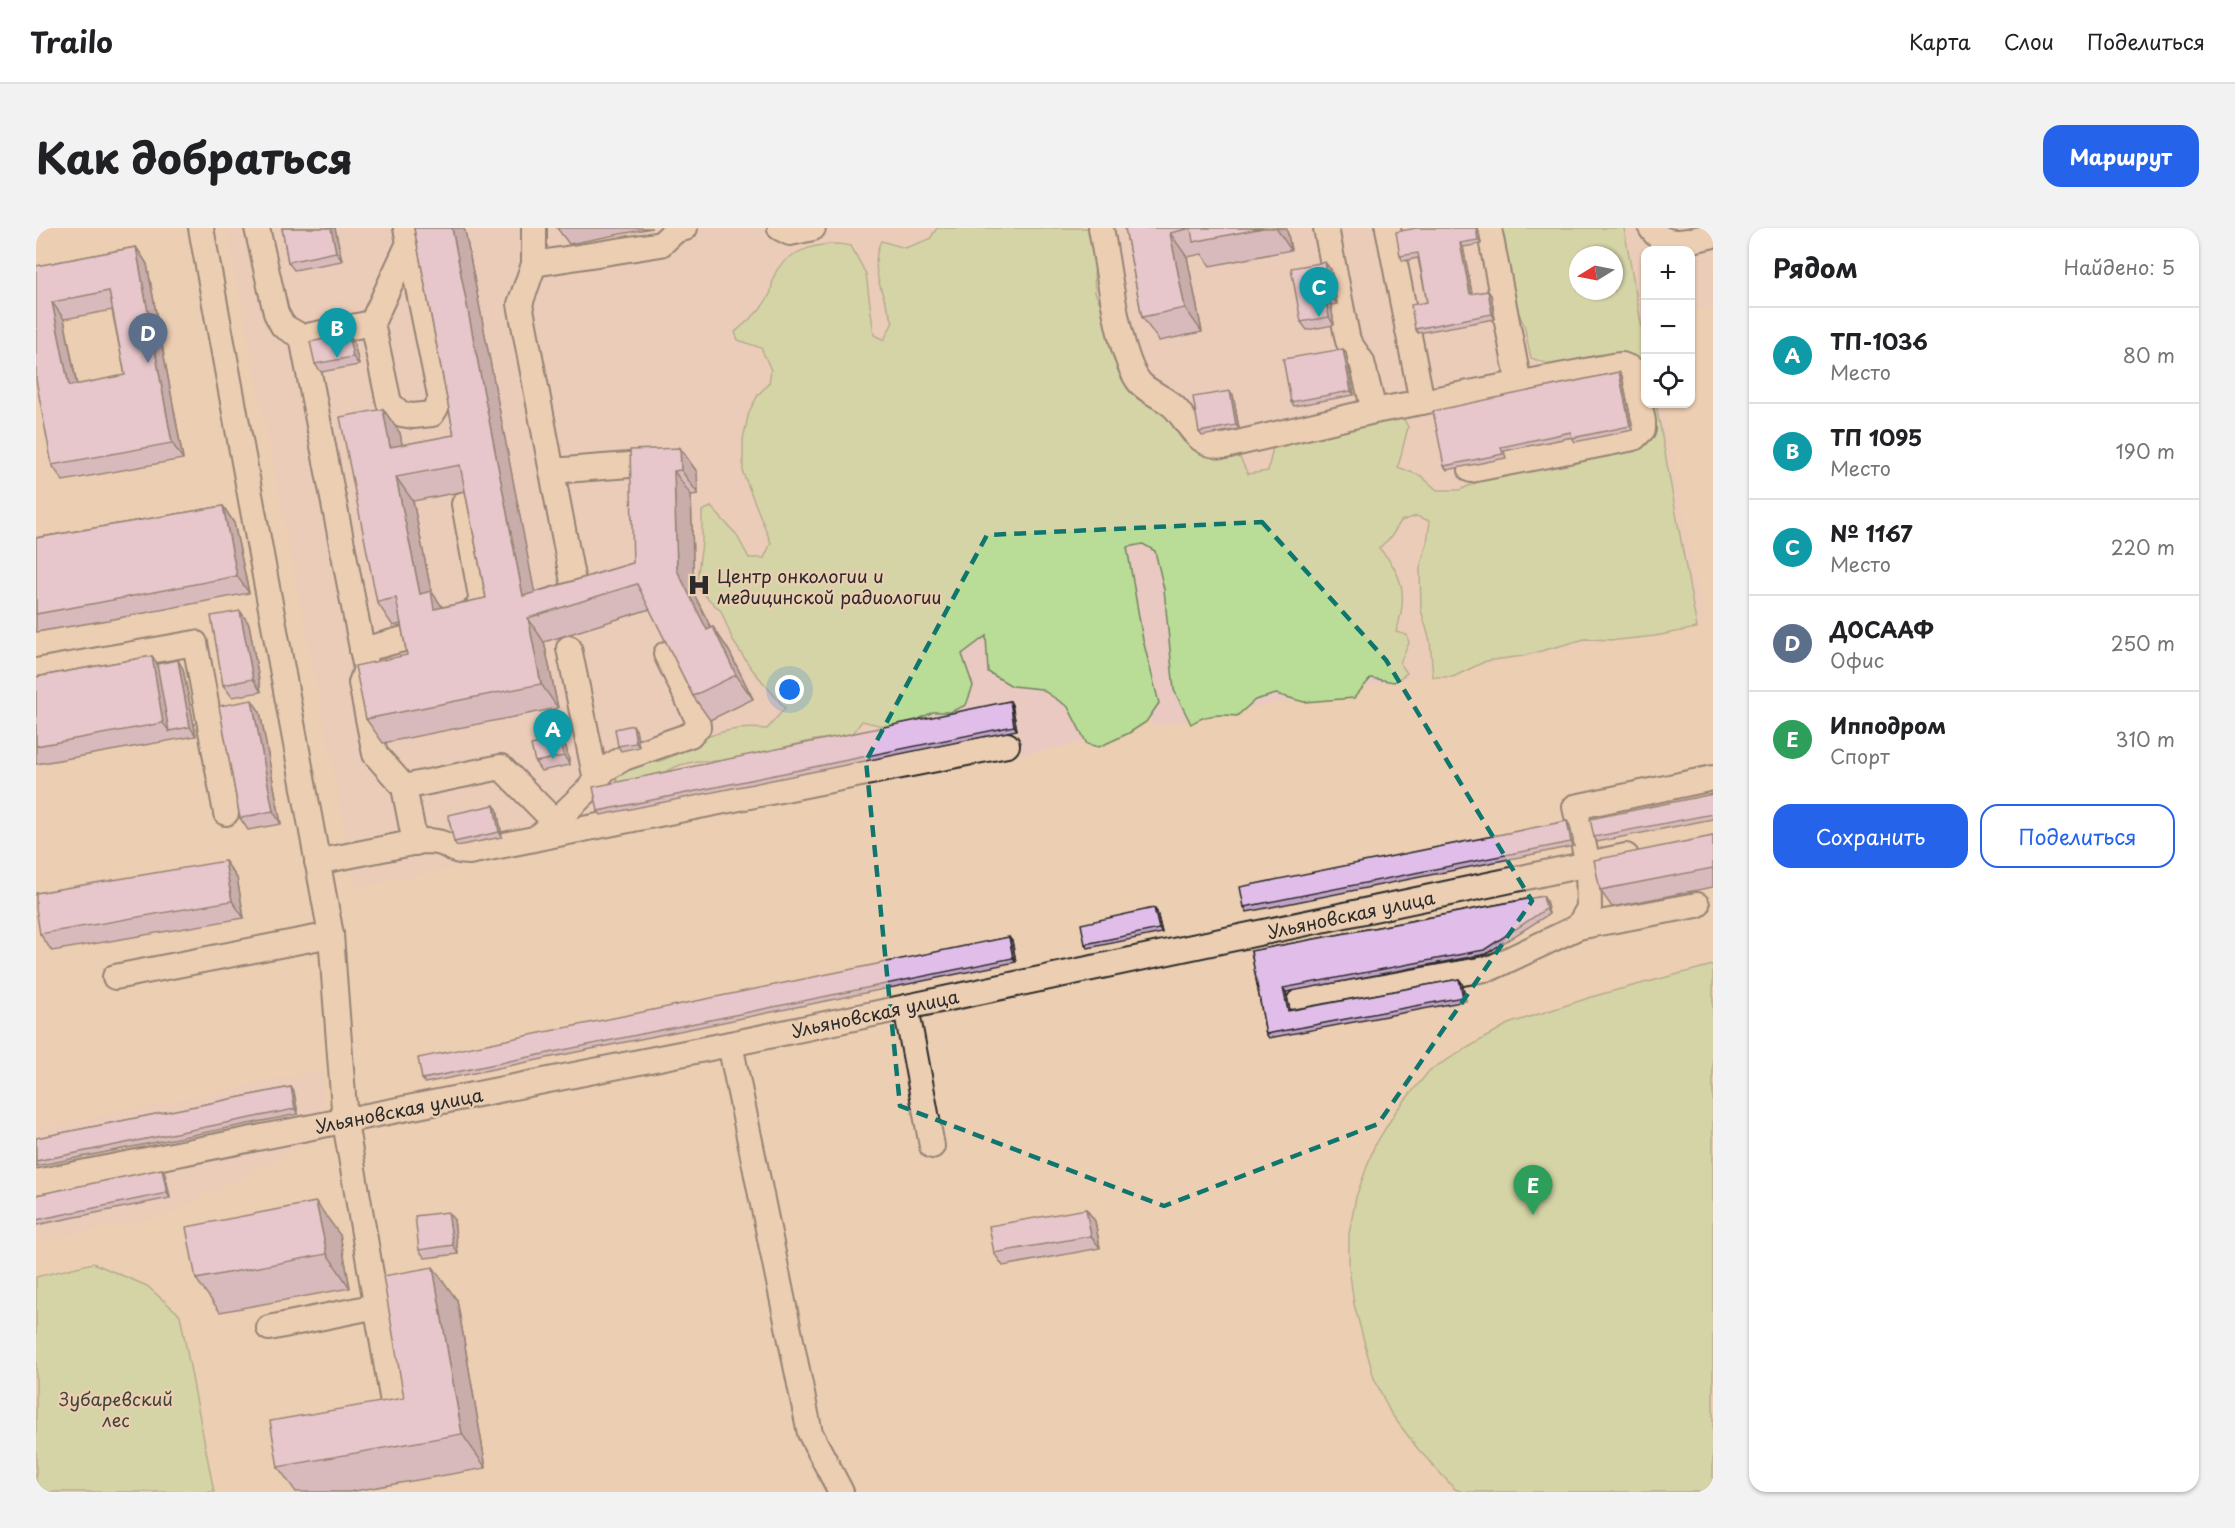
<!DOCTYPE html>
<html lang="ru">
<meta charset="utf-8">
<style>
body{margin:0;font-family:"Playpen Sans",sans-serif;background:#f2f2f2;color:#202124}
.controls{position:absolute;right:18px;top:18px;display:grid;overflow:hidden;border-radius:12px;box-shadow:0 2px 4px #0004}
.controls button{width:54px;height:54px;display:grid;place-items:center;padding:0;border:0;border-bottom:2px solid #e0e0e0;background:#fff;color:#202124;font:30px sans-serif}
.compass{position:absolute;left:1533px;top:18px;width:54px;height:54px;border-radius:50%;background:#fff;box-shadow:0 2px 4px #0004;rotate:260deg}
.you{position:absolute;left:754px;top:462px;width:21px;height:21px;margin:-15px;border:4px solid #fff;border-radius:50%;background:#1a73e8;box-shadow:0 0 0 9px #1a73e833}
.badge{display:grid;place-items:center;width:39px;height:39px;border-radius:50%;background:#2563eb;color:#fff;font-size:20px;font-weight:700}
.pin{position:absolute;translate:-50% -50px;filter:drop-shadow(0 2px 3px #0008)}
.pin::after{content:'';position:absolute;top:32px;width:21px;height:18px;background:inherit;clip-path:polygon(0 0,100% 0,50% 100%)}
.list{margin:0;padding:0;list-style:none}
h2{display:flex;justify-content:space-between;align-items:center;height:78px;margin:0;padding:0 24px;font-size:26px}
h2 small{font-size:20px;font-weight:400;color:#757577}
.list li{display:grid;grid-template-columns:39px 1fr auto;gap:18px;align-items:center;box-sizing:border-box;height:96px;padding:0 24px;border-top:2px solid #e0e0e0}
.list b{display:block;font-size:22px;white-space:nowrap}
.list p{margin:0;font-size:20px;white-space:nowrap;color:#757577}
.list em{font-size:20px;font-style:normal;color:#757577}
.actions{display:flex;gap:12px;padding:18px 24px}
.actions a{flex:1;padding:14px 0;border:2px solid #2563eb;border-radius:18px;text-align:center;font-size:21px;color:#2563eb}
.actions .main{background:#2563eb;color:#fff}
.icon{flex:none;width:33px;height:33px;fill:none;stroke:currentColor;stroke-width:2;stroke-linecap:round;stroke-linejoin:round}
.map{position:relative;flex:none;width:1677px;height:1264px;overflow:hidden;border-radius:18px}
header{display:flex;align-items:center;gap:36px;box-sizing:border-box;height:84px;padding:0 30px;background:#fff;border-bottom:2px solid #e0e0e0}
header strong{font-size:28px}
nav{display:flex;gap:33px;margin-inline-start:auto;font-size:21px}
.intro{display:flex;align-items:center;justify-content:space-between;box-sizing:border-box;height:144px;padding:0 36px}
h1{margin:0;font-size:42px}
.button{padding:15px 27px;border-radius:18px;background:#2563eb;color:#fff;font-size:21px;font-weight:700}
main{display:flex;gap:36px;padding:0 36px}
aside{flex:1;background:#fff;border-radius:18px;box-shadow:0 2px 4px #0004}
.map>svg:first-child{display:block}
.built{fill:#e9c9c2;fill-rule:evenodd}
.green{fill:#b9dc97;stroke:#728461;stroke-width:1.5;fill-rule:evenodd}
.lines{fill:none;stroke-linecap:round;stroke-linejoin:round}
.minor-casing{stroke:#2b2b2b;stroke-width:28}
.minor{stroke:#ecceb2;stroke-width:24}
.wall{fill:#c2a3c8;stroke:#2b2b2b;stroke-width:1.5;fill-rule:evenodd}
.shaded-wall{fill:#9e85a3;stroke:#2b2b2b;stroke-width:1.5}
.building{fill:#e1bee9;stroke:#2b2b2b;stroke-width:1.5;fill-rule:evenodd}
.marked{fill:none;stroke:#0f766e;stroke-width:4.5;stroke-dasharray:12 8;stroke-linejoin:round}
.labels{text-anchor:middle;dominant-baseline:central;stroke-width:4.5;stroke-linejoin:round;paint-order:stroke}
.poi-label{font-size:18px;fill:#2b2b2b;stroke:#ecceb2;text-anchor:start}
.street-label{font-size:18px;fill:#2b2b2b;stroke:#ecceb2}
.park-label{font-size:18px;fill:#40463b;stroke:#ecceb2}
</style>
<header>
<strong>Trailo</strong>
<nav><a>Карта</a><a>Слои</a><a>Поделиться</a></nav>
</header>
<div class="intro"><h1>Как добраться</h1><a class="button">Маршрут</a></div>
<main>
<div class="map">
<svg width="1677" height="1264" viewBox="0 0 1677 1264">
<rect width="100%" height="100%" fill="#ecceb2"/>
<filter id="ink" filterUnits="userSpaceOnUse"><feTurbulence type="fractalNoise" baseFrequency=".0167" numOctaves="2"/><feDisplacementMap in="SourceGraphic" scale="12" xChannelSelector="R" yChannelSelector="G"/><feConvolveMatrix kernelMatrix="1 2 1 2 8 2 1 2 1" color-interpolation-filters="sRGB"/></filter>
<g filter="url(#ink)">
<g class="built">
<polygon points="191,0 995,0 1093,505 987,526 977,478 569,608 321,659"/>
<path d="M1021,0H1677V78L1655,81L1654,22H1610V176H1626L1668,396L1116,498ZM1542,27H1578V63H1542Z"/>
<polygon points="285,843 288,906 132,986 0,1013 0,902"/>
</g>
<g class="green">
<path d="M901,0H1063L1064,13L1058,47L1059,64L1077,105L1147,213L1163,225H1182L1204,230L1212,246L1232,243L1238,214L1365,186L1372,199L1362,239L1385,248L1401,262H1424L1443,253L1521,237L1594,127H1560L1520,139L1495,130L1488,97L1471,58L1459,0H1588L1609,117L1610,176H1620L1661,400L1619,408L1582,412L1549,411L1487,428L1450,433L1417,449H1397L1394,413L1385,382L1384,340L1391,315L1394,293L1380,288L1365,293L1355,309L1343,320C1368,346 1372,369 1360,404L1371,407L1373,415L1364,435L1371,445L1358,454L1335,450L1318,470L1268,474L1240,466L1219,472L1201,488C1184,486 1170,486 1155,496L1138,462L1128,361L1119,323L1107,316L1091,319L1107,412L1123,475L1110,494L1093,505L1063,519L1051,516L1032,479L1005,461L976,458L952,444L950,408L926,426L937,458L930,477L914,484H897L871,497L851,499L826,493L815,508L779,512L745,520L730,526L691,533H661L644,537L618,549L583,557L578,545C595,538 612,537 629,531C644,526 656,515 671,509C690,501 710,499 731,501L749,480L715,440L697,413L685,383L660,359L666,315V283L675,279L700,306L713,330H728L735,315L707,245V211L713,184L722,167L733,155L735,142L725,120L702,112L699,104C711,94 726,82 734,66C736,61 736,54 738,48C749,21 790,12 815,18L830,46L838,107L848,112L857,94C848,69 832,39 845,13L869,20L894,11ZM1542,27H1578V63H1542Z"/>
<polygon points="1677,737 1677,1264 1427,1264 1419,1261 1382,1221 1354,1184 1338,1150 1318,1076 1313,1039 1313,1006 1320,969 1338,919 1360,883 1394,842 1472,796 1562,767"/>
<polygon points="57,1035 111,1058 144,1087 178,1264 0,1264 0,1049"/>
</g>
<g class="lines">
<g class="minor-casing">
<g id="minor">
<polyline points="165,0 295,707 309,894 362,1204"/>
<polyline points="221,0 240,85 247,98 266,109"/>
<polyline points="370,0 373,15 336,95 266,109 330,441 325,455 339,526 368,559 379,615"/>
<polyline points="498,0 498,36 484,76 537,354"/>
<polyline points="744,0 754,5 777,0"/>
<path d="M1065,0C1072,36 1082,129 1104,155C1114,166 1131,170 1141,182C1156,200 1161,218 1189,218L1338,183L1576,138L1586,137L1596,141L1607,193V201L1598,210L1435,242"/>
<polyline points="1290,0 1309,98 1312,113 1326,134 1338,183"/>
<polyline points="1352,0 1386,174"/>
<polyline points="1453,0 1483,156"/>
<path d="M1615,0C1630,23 1655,12 1677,7"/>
<polyline points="498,36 625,16 640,2 649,0"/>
<polyline points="336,95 353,175 365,186 377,188 396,186 405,172 373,15"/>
<polyline points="516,243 606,236"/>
<polyline points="423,392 439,382 446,374 428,276"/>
<polyline points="533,420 560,552"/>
<polyline points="326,422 379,408"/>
<polyline points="0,443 159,415 190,585"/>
<polyline points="368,559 465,539 519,594"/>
<polyline points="502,610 971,517"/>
<path d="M281,634L386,613C390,613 396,613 401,614C414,616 415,624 433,624L498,611L506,606L552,562L569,541L588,530L654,507L662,499L661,490L630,426"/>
<polyline points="1542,699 1661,677"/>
<polyline points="79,749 295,707"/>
<polyline points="1263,774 1455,740 1542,699 1553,680 1552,636 1539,579 1677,550"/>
<polyline points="870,779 896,918"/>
<polyline points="694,816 774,1205 805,1264"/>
<polyline points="0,954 694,816 1590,628"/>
<polyline points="233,1100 341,1078"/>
</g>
</g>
<use href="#minor" class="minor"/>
</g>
<g class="wall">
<polygon points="246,0 299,0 306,33 258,42 252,34"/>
<path d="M378,0H427L429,3L498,364L597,335L644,220L661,244L662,266L655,267L658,366L675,400L677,399L693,423L717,471L674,492L657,468L614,381L508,414L522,480L347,515L330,491L371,427L365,396L357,398L341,374L347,181L364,205L366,217L418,207ZM429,263L450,370L406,379L395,363L377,273Z"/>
<polygon points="521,0 616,0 533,16"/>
<polygon points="1089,0 1250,0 1251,2 1255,22 1174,38 1166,26 1151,29 1166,104 1123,113 1106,89"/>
<polygon points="1442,0 1445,16 1427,19 1436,66 1452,63 1455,67 1459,91 1382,105 1379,101 1391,74 1382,30 1367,33 1364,28"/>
<path d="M100,19L111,36L147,231L27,253L16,237L0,38ZM76,82L89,147L41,157L28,91Z"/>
<polygon points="1295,42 1301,76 1295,77 1298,97 1271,102 1265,94"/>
<polygon points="312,106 318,115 323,137 285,144 279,136"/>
<polygon points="1307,121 1310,125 1318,167 1258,178 1255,174"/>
<polygon points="1583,144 1586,148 1597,202 1539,214 1536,209 1468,223 1470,230 1411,242 1408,238"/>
<polygon points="1197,167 1203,201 1166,208 1163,204"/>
<polygon points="187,278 198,295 213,365 72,392 0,404 0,310"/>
<polygon points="204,383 213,396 225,464 196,469 187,457"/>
<polygon points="116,428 121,436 142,432 147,441 160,508 0,536 0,449"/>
<polygon points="974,473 976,477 981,502 565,587 562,583"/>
<polygon points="224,484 245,596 212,602 204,590"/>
<polygon points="600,502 603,519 585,523 582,518"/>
<polygon points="524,511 530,519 534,537 505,543 499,534"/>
<polygon points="1677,566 1677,591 1561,614 1558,609"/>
<polygon points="461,581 466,609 421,618 418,614"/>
<polygon points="1531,593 1534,598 1538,618 1211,684 1208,679"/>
<polygon points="1677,608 1677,659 1576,679 1564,662"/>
<polygon points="189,633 201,650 208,690 16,723 4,706"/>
<polygon points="1507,668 1510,673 1513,686 1450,726 1250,764 1254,782 1423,751 1426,755 1430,773 1233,810 1230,806 1215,723"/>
<polygon points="1118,680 1121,684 1126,705 1052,720 1049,716"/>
<polygon points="976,713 980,734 389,855 386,851"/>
<polygon points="255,859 258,864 262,886 0,938 0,910"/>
<polygon points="129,945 134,970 0,997 0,967"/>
<polygon points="1050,981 1059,993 1064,1020 967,1038 958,1025"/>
<polygon points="418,992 422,1026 389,1030 383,1022"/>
<polygon points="304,1007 314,1060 184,1084 160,1051"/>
<polygon points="421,1072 450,1240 313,1264 260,1264 242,1239 368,1170"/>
</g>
<g class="shaded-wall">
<polygon points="295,0 299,0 306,33 300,24"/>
<polygon points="416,0 427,0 429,3 503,387 487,368"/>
<polygon points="1240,0 1250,0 1251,2 1255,22"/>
<polygon points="1440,0 1442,0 1445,16 1442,12"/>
<polygon points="1134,5 1151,29 1166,104 1149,80"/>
<polygon points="1424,15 1427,19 1437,70 1434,66"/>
<polygon points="100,19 111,36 147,231 136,215"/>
<polygon points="1289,34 1295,42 1301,76 1295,67"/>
<polygon points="1452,63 1455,67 1459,91 1456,86"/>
<polygon points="1289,68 1295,77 1298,97 1293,89"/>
<polygon points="16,74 28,91 44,175 33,158"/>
<polygon points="312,106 318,115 323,137 317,129"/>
<polygon points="1307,121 1310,125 1318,167 1315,163"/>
<polygon points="1583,144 1586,148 1597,202 1594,198"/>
<polygon points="1194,163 1197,167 1203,201 1200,197"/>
<polygon points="347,181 364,205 371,243 354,219"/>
<polygon points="644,220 661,244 662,266 645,242"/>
<polygon points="638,243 655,267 658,366 688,426 671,402 641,342"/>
<polygon points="360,249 377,273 395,363 412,387 415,405 384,366"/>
<polygon points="187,278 198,295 213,365 201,348"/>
<polygon points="204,383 213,396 225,464 217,451"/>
<polygon points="492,390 508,414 522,480 505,456"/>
<polygon points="677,399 693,423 717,471 700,447"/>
<polygon points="116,428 127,444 133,503 127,495"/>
<polygon points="142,432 147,441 160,508 154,499"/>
<polygon points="216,472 224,484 245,596 237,583"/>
<polygon points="974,473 976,477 981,502 978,498"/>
<polygon points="597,497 600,502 603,519 600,515"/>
<polygon points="524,511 530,519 534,537 528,528"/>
<polygon points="458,577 461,581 466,609 463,604"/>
<polygon points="1531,593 1534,598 1538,618 1535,614"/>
<polygon points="189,633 201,650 208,690 196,673"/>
<polygon points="1507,668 1510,673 1513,686 1510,681"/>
<polygon points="1118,680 1121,684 1126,705 1123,701"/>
<polygon points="973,709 976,713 980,734 977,730"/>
<polygon points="1423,751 1426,755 1430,773 1427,769"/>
<polygon points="1247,760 1250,764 1255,787 1252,783"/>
<polygon points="255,859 258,864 262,886 259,881"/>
<polygon points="126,941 129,945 134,970 131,965"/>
<polygon points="280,974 304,1007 314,1060 291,1026"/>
<polygon points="1050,981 1059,993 1064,1020 1055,1008"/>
<polygon points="412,984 418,992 422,1026 417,1017"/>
<polygon points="397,1039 421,1072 450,1240 426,1206"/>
</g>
<g class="building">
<polygon points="246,0 295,0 300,24 252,34"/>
<path d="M378,0H416L487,368L597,335L594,222L644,220L645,242L638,243L641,342L671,402L677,399L700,447L657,468L601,356L492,390L505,456L330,491L319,438L371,427L360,370L341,374L304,189L347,181L354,219L418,207ZM424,237L450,370L398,381L395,363L384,366L360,249Z"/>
<polygon points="1089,0 1227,0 1157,14 1155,0 1134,5 1149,80 1106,89"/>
<polygon points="1380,0 1440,0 1442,12 1424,15 1434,66 1452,63 1456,86 1379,101 1375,77 1391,74 1382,25 1364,28 1360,4"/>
<path d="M100,19L136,215L16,237L0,152V38ZM73,63L89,147L33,158L16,74Z"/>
<polygon points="1634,20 1635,22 1624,22"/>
<polygon points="1289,34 1295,67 1289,68 1293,89 1265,94 1255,40"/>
<polygon points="312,106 317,129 279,136 274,114"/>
<polygon points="1307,121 1315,163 1255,174 1247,131"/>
<polygon points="1583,144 1594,198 1536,210 1535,204 1465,219 1467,226 1408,238 1397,183"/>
<polygon points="1194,163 1200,197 1163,204 1157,169"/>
<polygon points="187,278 201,348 61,375 0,386 0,310"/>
<polygon points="204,383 217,451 187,457 175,388"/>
<polygon points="116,428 127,495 0,518 0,449"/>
<polygon points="142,432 154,499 133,503 121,436"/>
<polygon points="216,472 237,583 204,590 183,478"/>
<polygon points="974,473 978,498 562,583 557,559"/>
<polygon points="597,497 600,515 582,518 579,501"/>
<polygon points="524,511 528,528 499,534 495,517"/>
<polygon points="1677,566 1677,586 1558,609 1554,591"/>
<polygon points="458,577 463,604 418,614 412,587"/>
<polygon points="1531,593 1535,614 1208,679 1204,659"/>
<polygon points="1677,608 1677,640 1564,662 1558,632"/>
<polygon points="189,633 196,673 4,706 0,680 0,665"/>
<polygon points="1507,668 1510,681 1448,722 1247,760 1252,783 1423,751 1427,769 1230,806 1215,723"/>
<polygon points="1118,680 1123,701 1049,716 1045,696"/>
<polygon points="973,709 977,730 386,851 382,830"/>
<polygon points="255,859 259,881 0,933 0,910"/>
<polygon points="126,941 131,965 0,992 0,967"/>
<polygon points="280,974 291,1026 160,1051 150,999"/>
<polygon points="1050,981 1055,1008 958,1025 953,998"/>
<polygon points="412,984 417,1017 383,1022 379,988"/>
<polygon points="397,1039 426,1206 242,1239 234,1193 368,1170 347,1048"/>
</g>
</g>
<path d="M0 0H1677V1264H0ZM1226,294L1350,432L1496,673L1342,896L1128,978L864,878L830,533L951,307Z" fill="#ecceb2" fill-opacity=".55" fill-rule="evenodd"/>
<path class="marked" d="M1226,294L1350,432L1496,673L1342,896L1128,978L864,878L830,533L951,307Z"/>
<defs>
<g id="hospital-bare" transform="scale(1.8)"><path d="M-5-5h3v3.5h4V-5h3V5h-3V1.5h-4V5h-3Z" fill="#2b2b2b" stroke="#ecceb2" stroke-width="2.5" paint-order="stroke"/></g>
</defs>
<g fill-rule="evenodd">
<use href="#hospital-bare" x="663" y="357"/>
</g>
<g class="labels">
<g class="poi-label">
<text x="681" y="347">Центр онкологии и<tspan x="681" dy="21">медицинской радиологии</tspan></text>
</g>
<g class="street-label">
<text transform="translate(1315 686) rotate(-12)">Ульяновская улица</text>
<text transform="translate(839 785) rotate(-12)">Ульяновская улица</text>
<text transform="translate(363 882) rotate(-11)">Ульяновская улица</text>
</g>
<g class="park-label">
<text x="80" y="1170">Зубаревский<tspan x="80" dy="21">лес</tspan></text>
</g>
</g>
</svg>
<div class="controls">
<button>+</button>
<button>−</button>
<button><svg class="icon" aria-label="locate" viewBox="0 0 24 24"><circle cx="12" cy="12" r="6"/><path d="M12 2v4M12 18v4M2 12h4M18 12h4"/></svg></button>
</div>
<svg class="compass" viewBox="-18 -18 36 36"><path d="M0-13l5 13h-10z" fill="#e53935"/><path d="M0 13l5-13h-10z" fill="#757577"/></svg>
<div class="you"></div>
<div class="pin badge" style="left:517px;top:531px;background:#0f9aa8">A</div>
<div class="pin badge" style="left:301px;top:130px;background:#0f9aa8">B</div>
<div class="pin badge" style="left:1283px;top:89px;background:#0f9aa8">C</div>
<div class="pin badge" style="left:112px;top:135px;background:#5c6f8a">D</div>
<div class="pin badge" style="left:1497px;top:987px;background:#2e9e5b">E</div>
</div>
<aside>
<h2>Рядом<small>Найдено: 5</small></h2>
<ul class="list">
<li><span class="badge" style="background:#0f9aa8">A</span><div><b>ТП-1036</b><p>Место</p></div><em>80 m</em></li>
<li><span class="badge" style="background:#0f9aa8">B</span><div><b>ТП 1095</b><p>Место</p></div><em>190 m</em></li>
<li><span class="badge" style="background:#0f9aa8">C</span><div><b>№ 1167</b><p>Место</p></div><em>220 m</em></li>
<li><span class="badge" style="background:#5c6f8a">D</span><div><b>ДОСААФ</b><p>Офис</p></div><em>250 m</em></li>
<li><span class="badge" style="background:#2e9e5b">E</span><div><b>Ипподром</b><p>Спорт</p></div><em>310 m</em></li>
</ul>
<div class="actions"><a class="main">Сохранить</a><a>Поделиться</a></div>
</aside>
</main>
